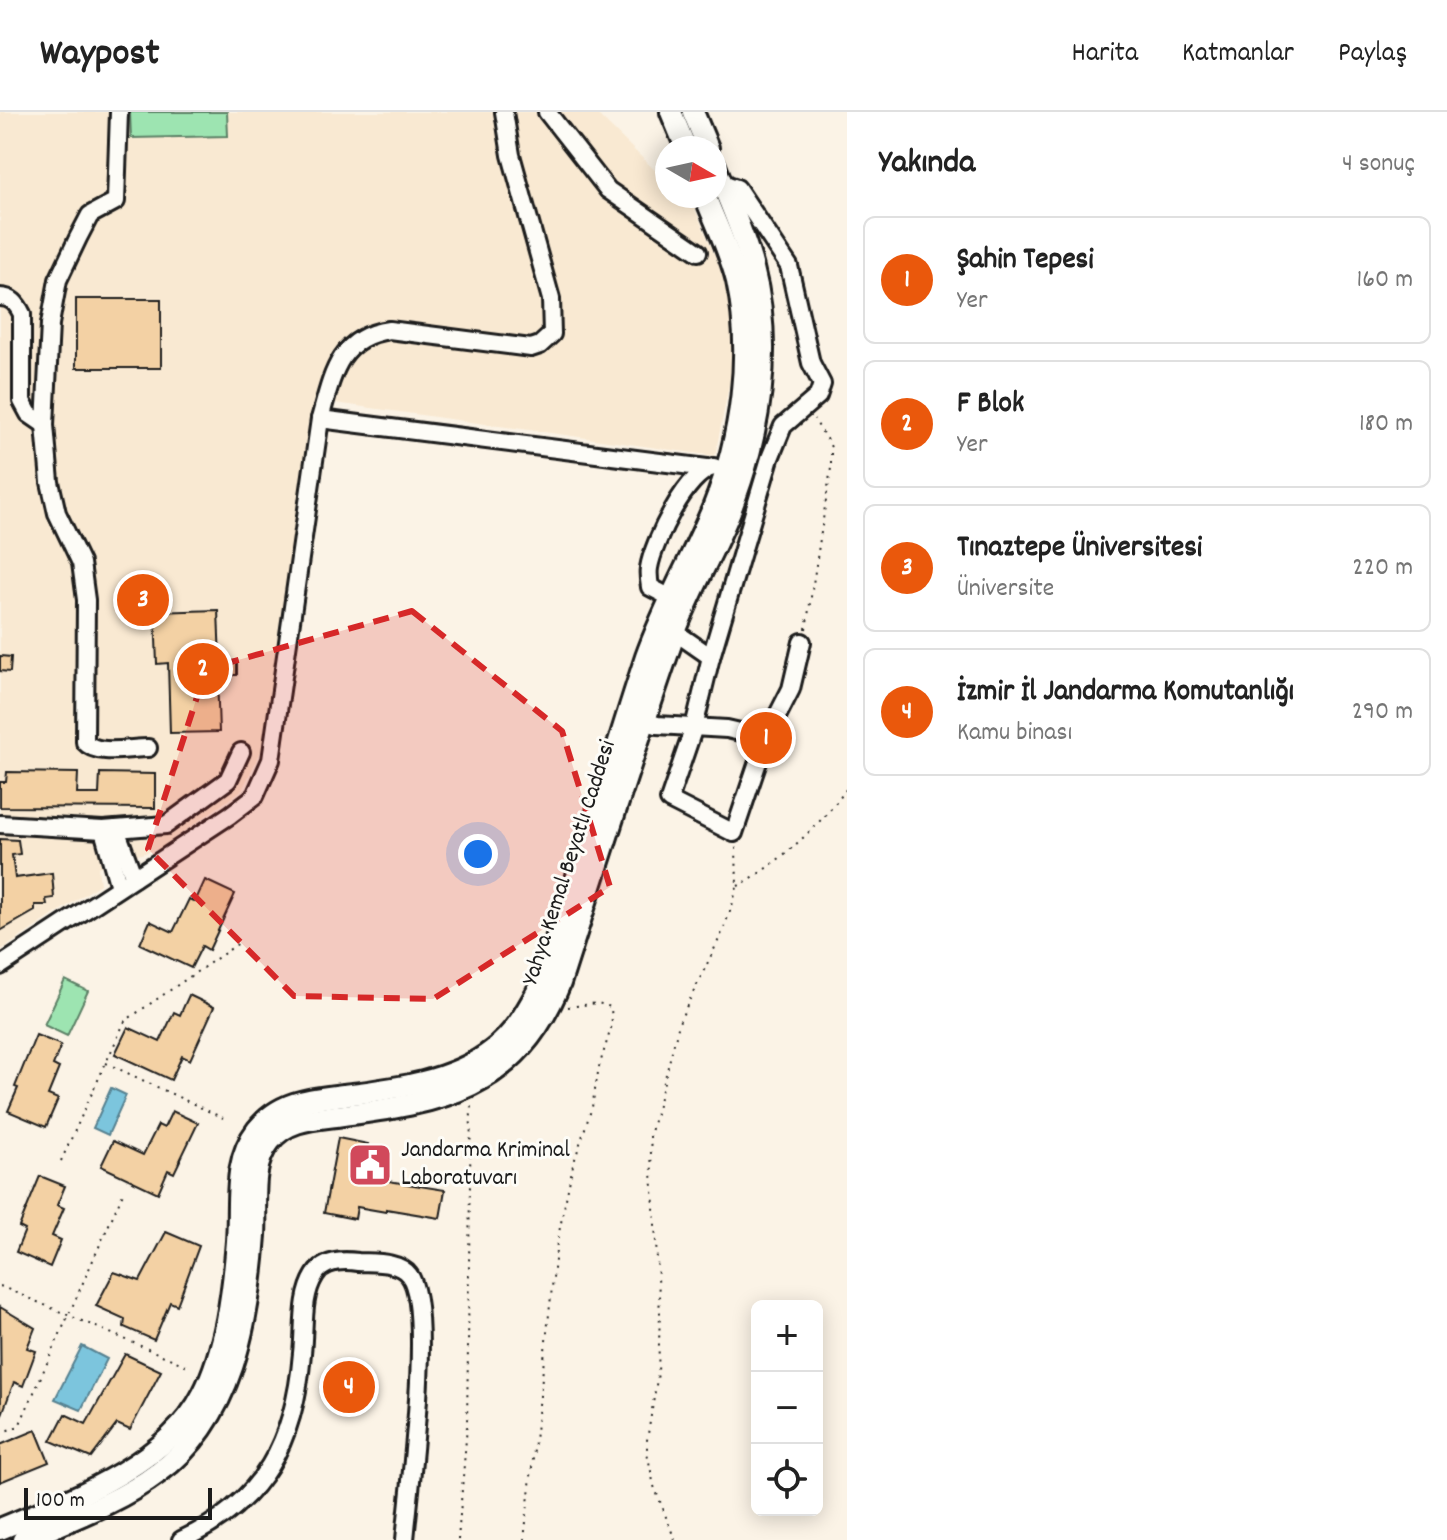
<!DOCTYPE html>
<html lang="tr">
<meta charset="utf-8">
<style>
body{margin:0;font-family:Dekko,sans-serif;background:#f2f2f2;color:#222}
.controls{position:absolute;right:24px;bottom:24px;display:grid;overflow:hidden;border-radius:12px;box-shadow:0 4px 20px #0003}
.controls button{width:72px;height:72px;display:grid;place-items:center;padding:0;border:0;border-bottom:2px solid #e0e0e0;background:#fff;color:#222;font:40px sans-serif}
.compass{position:absolute;left:655px;top:24px;width:72px;height:72px;border-radius:50%;background:#fff;box-shadow:0 4px 20px #0003;rotate:99deg}
.scale{position:absolute;left:24px;bottom:20px;width:188px;box-sizing:border-box;padding-left:8px;border:4px solid #1c1c1c;border-top:0;font-size:22px;line-height:28px;white-space:nowrap;color:#1c1c1c;-webkit-text-stroke:6px #fdfcf7;paint-order:stroke}
.you{position:absolute;left:478px;top:742px;width:28px;height:28px;margin:-20px;border:6px solid #fff;border-radius:50%;background:#1a73e8;box-shadow:0 0 0 12px #1a73e833}
.badge{display:grid;place-items:center;width:52px;height:52px;border-radius:50%;background:#ea580c;color:#fff;font-size:26px;font-weight:700}
.pin{position:absolute;translate:-50% -50%;border:4px solid #fff;box-shadow:0 2px 8px #0006}
.list{margin:0;padding:0;list-style:none}
h2{display:flex;justify-content:space-between;align-items:center;height:104px;margin:0;padding:0 32px;font-size:34px}
h2 small{font-size:26px;font-weight:400;color:#767676}
.list li{display:grid;grid-template-columns:52px 1fr auto;gap:24px;align-items:center;box-sizing:border-box;height:128px;margin:0 16px 16px;padding:0 16px;border:2px solid #e0e0e0;border-radius:12px}
.list b{display:block;font-size:30px;white-space:nowrap}
.list p{margin:0;font-size:26px;white-space:nowrap;color:#767676}
.list em{font-size:26px;font-style:normal;color:#767676}
.icon{flex:none;width:44px;height:44px;fill:none;stroke:currentColor;stroke-width:2;stroke-linecap:round;stroke-linejoin:round}
.map{position:relative;flex:none;width:847px;height:1428px;overflow:hidden}
header{display:flex;align-items:center;gap:48px;box-sizing:border-box;height:112px;padding:0 40px;background:#fff;border-bottom:2px solid #e0e0e0}
header strong{font-size:38px}
nav{display:flex;gap:44px;margin-inline-start:auto;font-size:28px}
main{display:flex}
aside{flex:1;background:#fff}
.map>svg:first-child{display:block}
.built{fill:#f9e9d2}
.green{fill:#9de4b1;stroke:#5c8066;stroke-width:2}
.water{fill:#7cc5dd;stroke:#568190;stroke-width:2}
.building{fill:#f3d1a4;stroke:#1c1c1c;stroke-width:2}
.lines{fill:none;stroke-linecap:round;stroke-linejoin:round}
.minor-casing{stroke:#1c1c1c;stroke-width:22}
.major-casing{stroke:#1c1c1c;stroke-width:26}
.path{stroke:#1c1c1c;stroke-width:2;stroke-dasharray:2 6;stroke-linecap:butt}
.minor{stroke:#fdfcf7;stroke-width:16}
.major{stroke:#fdfcf7;stroke-width:20}
.marked{fill:#d62828;fill-opacity:0.2;stroke:#d62828;stroke-width:6;stroke-dasharray:16 10;stroke-linejoin:round}
.labels{text-anchor:middle;dominant-baseline:central;stroke-width:6;stroke-linejoin:round;paint-order:stroke}
.street-label{font-size:24px;fill:#1c1c1c;stroke:#fdfcf7}
.poi-label{font-size:24px;fill:#1c1c1c;stroke:#fdfcf7;text-anchor:start}
</style>
<header>
<strong>Waypost</strong>
<nav><a>Harita</a><a>Katmanlar</a><a>Paylaş</a></nav>
</header>
<main>
<div class="map">
<svg width="847" height="1428" viewBox="0 0 847 1428">
<rect width="100%" height="100%" fill="#fbf3e6"/>
<filter id="ink" filterUnits="userSpaceOnUse"><feTurbulence type="fractalNoise" baseFrequency=".0125" numOctaves="2"/><feDisplacementMap in="SourceGraphic" scale="16" xChannelSelector="R" yChannelSelector="G"/><feConvolveMatrix kernelMatrix="1 2 1 2 8 2 1 2 1" color-interpolation-filters="sRGB"/></filter>
<g filter="url(#ink)">
<polygon class="built" points="0,0 595,0 667,70 667,84 682,84 695,97 731,181 734,247 715,344 314,288 265,631 242,678 161,736 98,755 100,772 0,839"/>
<g class="green">
<polygon points="130,0 227,0 228,24 131,26"/>
<polygon points="65,868 88,879 67,924 44,913"/>
</g>
<g class="water">
<polygon points="111,976 126,983 108,1023 93,1016"/>
<polygon points="82,1234 107,1247 81,1298 55,1287"/>
</g>
<g class="building">
<rect x="76" y="187" width="85" height="69"/>
<polygon points="218,498 220,550 237,549 237,563 217,563 219,620 170,621 168,551 157,552 155,500"/>
<polygon points="0,544 11,545 10,560 0,559"/>
<polygon points="7,660 78,661 77,682 99,682 100,661 155,662 155,696 0,695 0,670 6,670"/>
<polygon points="0,727 18,728 20,742 12,743 15,766 52,761 54,786 46,787 47,793 35,793 35,799 0,819"/>
<polygon points="205,768 235,782 209,838 202,834 191,856 140,832 150,809 173,820 189,787 195,790"/>
<polygon points="189,883 214,895 190,948 182,944 171,968 115,942 128,915 160,930 174,900 180,903"/>
<polygon points="36,923 61,933 53,953 59,956 48,983 58,987 46,1015 8,999 18,976 15,975"/>
<polygon points="172,999 198,1011 174,1061 168,1058 158,1081 101,1054 113,1029 143,1043 158,1013 164,1016"/>
<polygon points="338,1026 368,1032 363,1065 445,1078 440,1106 386,1097 386,1100 357,1095 355,1107 324,1101"/>
<polygon points="40,1064 65,1074 57,1093 64,1096 52,1124 61,1128 50,1155 16,1140 25,1118 19,1115"/>
<polygon points="166,1120 199,1134 177,1193 170,1190 154,1228 124,1215 125,1207 96,1194 114,1160 140,1169"/>
<polygon points="0,1195 35,1216 27,1236 36,1239 23,1274 14,1270 1,1305"/>
<polygon points="125,1242 161,1259 130,1318 117,1312 91,1346 51,1329 65,1302 86,1312"/>
<polygon points="36,1318 49,1350 0,1370 0,1333"/>
</g>
<g class="lines">
<g class="minor-casing">
<g id="minor">
<path d="M119,0L116,89L90,103L78,126L58,168L50,212L45,313L50,370L57,401L81,451L86,488L85,630C97,644 130,636 148,636"/>
<polyline points="547,0 608,78 698,140"/>
<polyline points="722,71 737,76 789,154 811,251 822,272 818,284 783,314 770,346 711,545 694,615 669,688 734,721 766,626 791,577 802,530"/>
<path d="M0,185C12,185 17,192 22,202V289L29,302L45,313"/>
<polyline points="320,307 707,356"/>
<path d="M679,490L650,475C649,469 648,462 649,456C653,431 687,359 714,355"/>
<polyline points="675,520 711,545"/>
<polyline points="644,609 657,613 727,617 766,626"/>
<polyline points="0,712 103,718 166,713 228,668 241,640"/>
<polyline points="116,717 134,766"/>
<polyline points="103,718 119,775"/>
<path d="M0,854L230,703L255,684L271,648L320,307C332,264 338,225 389,218L531,236L540,233L552,222L551,187L511,43L504,0"/>
<path d="M181,1428C264,1391 295,1328 302,1241C305,1216 301,1185 315,1163C324,1148 343,1148 358,1150C374,1151 399,1149 409,1163C434,1195 409,1380 405,1428"/>
</g>
</g>
<g class="major-casing">
<g id="major">
<polyline points="671,0 686,36"/>
<polyline points="693,0 708,36"/>
<path d="M0,1417C68,1389 168,1352 203,1282C226,1237 233,1179 237,1129C240,1091 232,1050 257,1018C279,989 311,987 344,983C393,977 453,970 493,938C513,923 525,902 537,880C578,771 609,657 646,545C664,494 692,446 713,396C741,327 753,242 737,169C730,140 716,112 705,84"/>
<path d="M23,1428C67,1409 120,1390 158,1361C233,1307 249,1209 255,1123C257,1092 249,1055 270,1029C287,1008 312,1007 336,1004C442,991 516,978 560,871C597,756 633,640 673,526C688,482 713,442 730,399C760,324 774,236 753,156C744,121 728,87 715,54"/>
</g>
</g>
<g class="path">
<polyline points="806,517 831,356 831,335 814,307"/>
<path d="M738,774C777,753 822,712 847,676"/>
<polyline points="106,951 223,1006"/>
<polyline points="61,1049 125,909 239,831"/>
<polyline points="0,1174 190,1255"/>
<polyline points="0,1321 19,1314 123,1081"/>
<polyline points="458,1428 467,1314 471,990"/>
<polyline points="524,1428 557,1130 573,1053 592,995 599,955 612,913 611,895 598,891 568,895"/>
<polyline points="675,1428 654,1374 647,1340 647,1328 658,1261 660,1201 650,1024 680,908 722,821 732,794 737,775 736,735"/>
</g>
<use href="#minor" class="minor"/>
<use href="#major" class="major"/>
</g>
</g>
<path class="marked" d="M412,499L562,619L610,775L433,887L294,884L148,737L206,557Z"/>
<defs>
<g id="civic-square" transform="scale(2.3)"><rect x="-9" y="-9" width="18" height="18" rx="4" fill="#d1495b" stroke="#fdfcf7"/><path d="M-.6-6.5H3V-4.5H.6V-3L4-1V1h2V6H-6V1h2V-1L-.6-3ZM-1.2 2.5V6h2.4V2.5Z" fill="#fff"/></g>
</defs>
<g fill-rule="evenodd">
<use href="#civic-square" x="370" y="1053"/>
</g>
<g class="labels">
<g class="street-label">
<text transform="translate(570 751) rotate(-72)">Yahya Kemal Beyatlı Caddesi</text>
</g>
<g class="poi-label">
<text x="401" y="1039">Jandarma Kriminal<tspan x="401" dy="28">Laboratuvarı</tspan></text>
</g>
</g>
</svg>
<div class="controls">
<button>+</button>
<button>−</button>
<button><svg class="icon" aria-label="locate" viewBox="0 0 24 24"><circle cx="12" cy="12" r="6"/><path d="M12 2v4M12 18v4M2 12h4M18 12h4"/></svg></button>
</div>
<svg class="compass" viewBox="-18 -18 36 36"><path d="M0-13l5 13h-10z" fill="#e53935"/><path d="M0 13l5-13h-10z" fill="#767676"/></svg>
<div class="scale">100 m</div>
<div class="you"></div>
<div class="pin badge" style="left:766px;top:626px">1</div>
<div class="pin badge" style="left:203px;top:557px">2</div>
<div class="pin badge" style="left:143px;top:488px">3</div>
<div class="pin badge" style="left:349px;top:1275px">4</div>
</div>
<aside>
<h2>Yakında<small>4 sonuç</small></h2>
<ul class="list">
<li><span class="badge">1</span><div><b>Şahin Tepesi</b><p>Yer</p></div><em>160 m</em></li>
<li><span class="badge">2</span><div><b>F Blok</b><p>Yer</p></div><em>180 m</em></li>
<li><span class="badge">3</span><div><b>Tınaztepe Üniversitesi</b><p>Üniversite</p></div><em>220 m</em></li>
<li><span class="badge">4</span><div><b>İzmir İl Jandarma Komutanlığı</b><p>Kamu binası</p></div><em>290 m</em></li>
</ul>
</aside>
</main>
